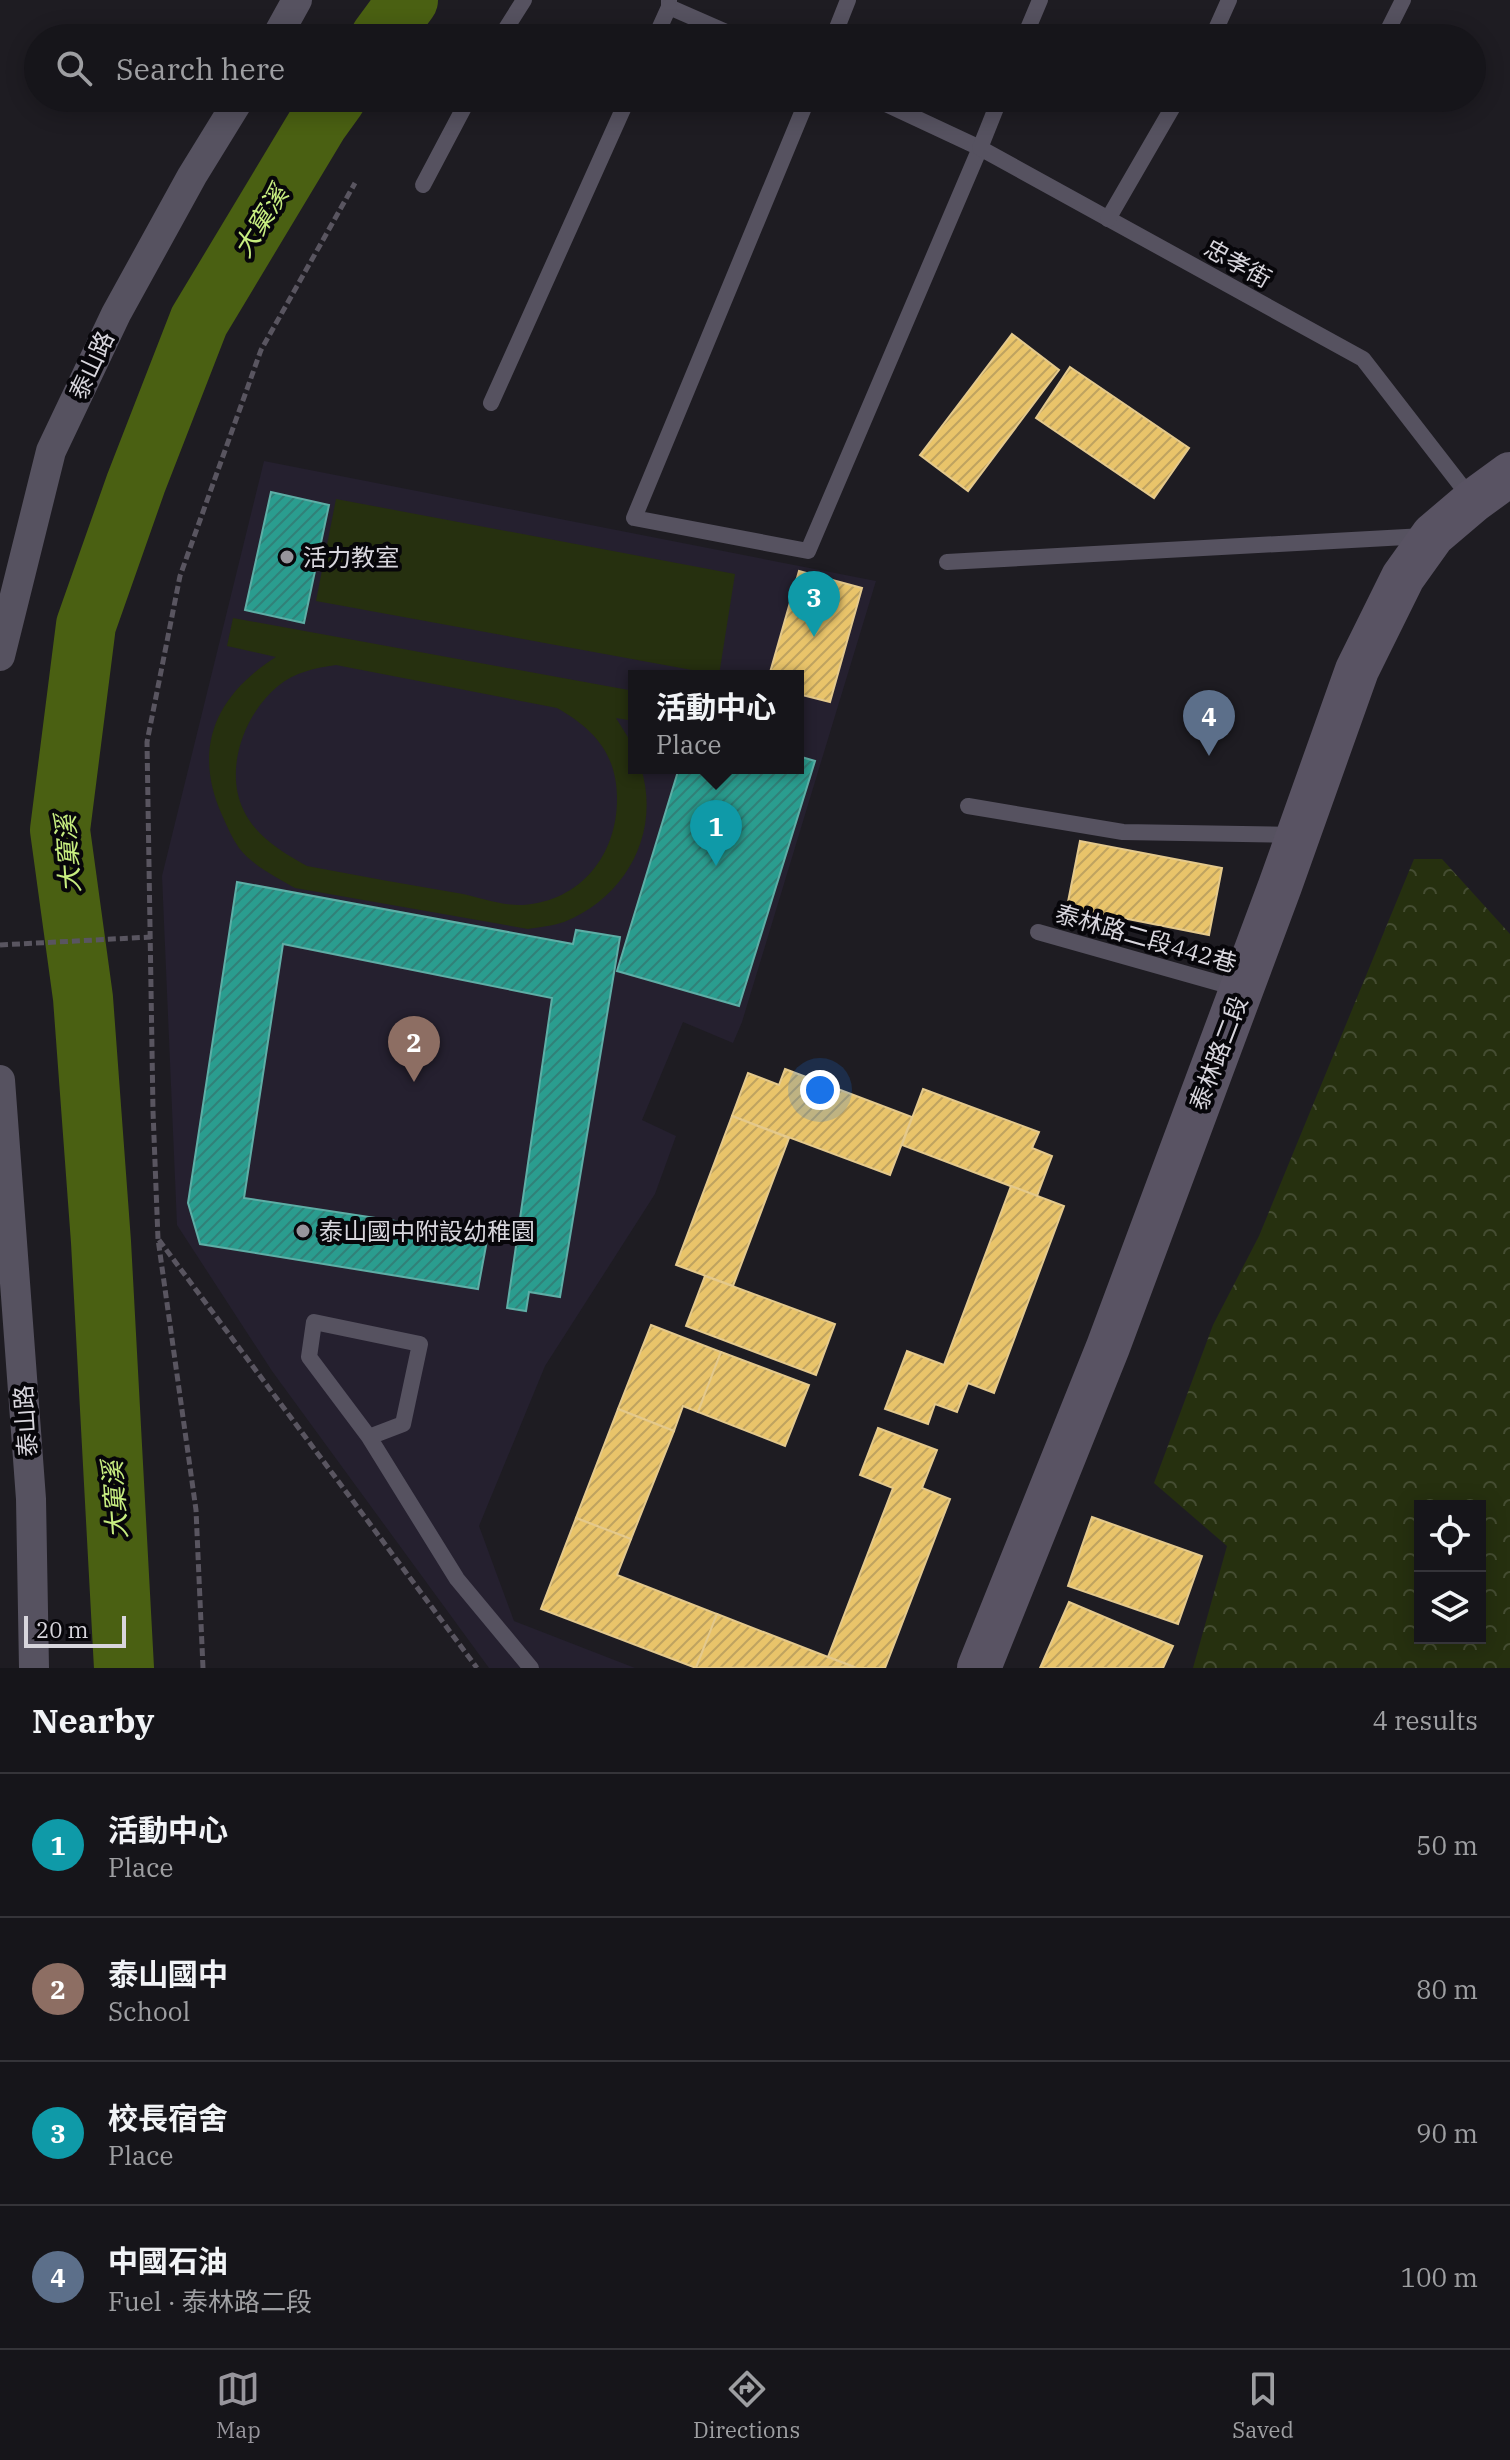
<!DOCTYPE html>
<meta charset="utf-8">
<style>
body{margin:0;font-family:"IBM Plex Serif","Noto Sans TC",serif;background:#1f1e23;color:#f1f3f6}
.controls{position:absolute;right:24px;bottom:24px;display:grid;overflow:hidden;border-radius:0px;box-shadow:0 4px 20px #0003}
.controls button{width:72px;height:72px;display:grid;place-items:center;padding:0;border:0;border-bottom:2px solid #353439;background:#16151a;color:#f1f3f6;font:40px sans-serif}
.scale{position:absolute;left:24px;bottom:20px;width:102px;box-sizing:border-box;padding-left:8px;border:4px solid #d8d6dd;border-top:0;font-size:22px;line-height:28px;white-space:nowrap;color:#d8d6dd;-webkit-text-stroke:6px #07060a;paint-order:stroke}
.you{position:absolute;left:820px;top:1090px;width:28px;height:28px;margin:-20px;border:6px solid #fff;border-radius:50%;background:#1a73e8;box-shadow:0 0 0 12px #1a73e833}
.badge{display:grid;place-items:center;width:52px;height:52px;border-radius:50%;background:#97959c;color:#fff;font-size:26px;font-weight:700}
.pin{position:absolute;translate:-50% -66px;filter:drop-shadow(0 2px 4px #0008)}
.pin::after{content:'';position:absolute;top:42px;width:28px;height:24px;background:inherit;clip-path:polygon(0 0,100% 0,50% 100%)}
.popup{position:absolute;left:628px;top:670px;width:176px;height:104px;box-sizing:border-box;display:grid;place-content:center;border-radius:0px;background:#16151a;filter:drop-shadow(0 2px 6px #0005);font-size:26px;white-space:nowrap;color:#9e9fa2}
.popup b{font-size:30px;color:#f1f3f6}
.popup::after{content:'';position:absolute;left:50%;top:100%;margin-left:-16px;border:16px solid transparent;border-top-color:#16151a}
.list{margin:0;padding:0;list-style:none}
h2{display:flex;justify-content:space-between;align-items:center;height:104px;margin:0;padding:0 32px;font-size:34px}
h2 small{font-size:26px;font-weight:400;color:#9e9fa2}
.list li{display:grid;grid-template-columns:52px 1fr auto;gap:24px;align-items:center;box-sizing:border-box;height:144px;padding:0 32px;border-top:2px solid #353439}
.list b{display:block;font-size:30px;white-space:nowrap}
.list p{margin:0;font-size:26px;white-space:nowrap;color:#9e9fa2}
.list em{font-size:26px;font-style:normal;color:#9e9fa2}
.icon{flex:none;width:44px;height:44px;fill:none;stroke:currentColor;stroke-width:2;stroke-linecap:round;stroke-linejoin:round}
.map{position:relative;flex:none;width:1510px;height:1668px;overflow:hidden}
.search{position:absolute;background:#16151a;box-shadow:0 4px 20px #0003;left:24px;right:24px;top:24px;height:88px;display:flex;align-items:center;gap:20px;box-sizing:border-box;padding:0 28px;border-radius:44px;color:#9e9fa2;font-size:30px}
.sheet{height:680px;background:#16151a}
nav{display:flex;justify-content:space-around;align-items:center;box-sizing:border-box;height:112px;border-top:2px solid #353439;background:#16151a;font-size:22px;color:#9e9fa2}
nav a{display:grid;justify-items:center;gap:4px}
nav .on{color:#97959c}
.map>svg:first-child{display:block}
.built{fill:#25202f;fill-rule:evenodd}
.forest{fill:url(#forest-crowns);fill-rule:evenodd}
.garden{fill:#26300f;fill-rule:evenodd}
.homes{fill:url(#homes-hatch);stroke:#e4c98c;stroke-width:2}
.schools{fill:url(#schools-hatch);stroke:#5eaea6;stroke-width:2}
.lines{fill:none;stroke-linecap:round;stroke-linejoin:round}
.river{stroke:#4a6012;stroke-width:60}
.path{stroke:#595560;stroke-width:5;stroke-dasharray:8 4;stroke-linecap:butt}
.lane{stroke:#565260;stroke-width:16}
.street{stroke:#565260;stroke-width:30}
.secondary{stroke:#595363;stroke-width:44}
.poi-dot{fill:#97959c;stroke:#07060a;stroke-width:3}
.labels{text-anchor:middle;dominant-baseline:central;stroke-width:8;stroke-linejoin:round;paint-order:stroke}
.street-label{font-size:24px;fill:#d8d6dd;stroke:#07060a}
.poi-label{font-size:24px;fill:#d8d6dd;stroke:#07060a;text-anchor:start}
.water-label{font-size:26px;font-style:italic;fill:#c7ed80;stroke:#07060a}
</style>
<div class="map">
<svg width="1510" height="1668" viewBox="0 0 1510 1668">
<defs>
<pattern id="forest-crowns" width="20" height="18" patternUnits="userSpaceOnUse" patternTransform="scale(2)"><rect width="20" height="18" fill="#26300f"/><path d="M2 6a3 3 0 1 1 6 0M12 15a3 3 0 1 1 6 0" fill="none" stroke="#454d32"/></pattern>
<pattern id="homes-hatch" width="6" height="6" patternUnits="userSpaceOnUse" patternTransform="scale(2)"><rect width="6" height="6" fill="#e9c46a"/><path d="M-1 1l2-2M0 6l6-6M5 7l2-2" fill="none" stroke="#bfa360"/></pattern>
<pattern id="schools-hatch" width="6" height="6" patternUnits="userSpaceOnUse" patternTransform="scale(2)"><rect width="6" height="6" fill="#2a9d8f"/><path d="M-1 1l2-2M0 6l6-6M5 7l2-2" fill="none" stroke="#318178"/></pattern>
</defs>
<rect width="100%" height="100%" fill="#1e1c22"/>
<path class="built" d="M264,461L876,581L742,1022L733,1043L683,1022L642,1120L676,1136L655,1194L545,1366L479,1526L514,1621L635,1668H489L272,1371L177,1225L162,876ZM634,676H798V768H634Z"/>
<path class="forest" d="M1414,859H1442L1510,934V1668H1193L1227,1546L1154,1483L1213,1325L1259,1236ZM1420,1506H1480V1638H1420Z"/>
<g class="garden">
<polygon points="336,499 735,574 719,675 316,601"/>
<path d="M233,618L634,691V721L616,718L634,747V768H641C661,833 626,897 564,922C553,926 539,927 528,929L295,888C276,877 253,866 239,848C232,838 227,826 222,815C192,748 216,695 276,657L227,646ZM336,665L557,708C594,729 617,754 617,799C617,855 581,901 523,905C504,906 481,898 463,894C411,885 359,876 307,866C282,852 255,836 243,809C224,768 245,713 278,686C295,672 315,668 336,665Z"/>
</g>
<g class="homes">
<polygon points="1012,334 1059,370 968,491 920,455"/>
<polygon points="1070,367 1189,448 1154,498 1036,418"/>
<polygon points="799,571 862,588 830,702 798,694 798,676 769,676"/>
<polygon points="1080,841 1222,868 1209,935 1067,907"/>
<polygon points="785,1069 912,1117 890,1175 732,1116 748,1073 779,1085"/>
<polygon points="923,1089 1039,1132 1032,1148 1052,1156 1037,1196 902,1145"/>
<polygon points="732,1116 789,1138 733,1286 676,1265"/>
<polygon points="1011,1186 1064,1206 994,1393 968,1383 957,1412 935,1404 928,1424 885,1409 907,1351 944,1365"/>
<polygon points="705,1276 835,1324 816,1375 686,1326"/>
<polygon points="651,1325 721,1352 698,1412 683,1406 674,1431 618,1409"/>
<polygon points="721,1352 809,1385 785,1446 698,1412"/>
<polygon points="618,1409 674,1431 631,1539 576,1518"/>
<polygon points="878,1428 937,1450 922,1488 950,1499 885,1668 857,1668 828,1657 893,1488 860,1475"/>
<polygon points="1092,1517 1202,1556 1178,1624 1068,1586"/>
<polygon points="576,1518 631,1539 617,1575 717,1614 696,1668 541,1609"/>
<polygon points="1069,1602 1173,1646 1163,1668 1040,1668"/>
<polygon points="717,1614 828,1657 854,1667 696,1668"/>
</g>
<g class="schools">
<polygon points="271,492 329,505 304,623 245,610"/>
<polygon points="798,756 815,761 739,1006 617,971 679,768 798,768"/>
<polygon points="237,882 573,944 576,930 620,937 560,1297 529,1292 526,1311 507,1308 552,998 283,944 244,1198 488,1235 478,1289 200,1244 188,1203"/>
</g>
<g class="lines">
<g class="river">
<polyline points="380,38 408,0"/>
<polyline points="124,1668 101,1242 83,998 60,830 86,625 136,483 199,321 318,123 336,98"/>
</g>
<g class="path">
<polyline points="0,945 151,937"/>
<polyline points="159,1240 477,1668"/>
<polyline points="203,1668 196,1510 158,1239 153,1111 147,742 180,576 261,350 355,183"/>
</g>
<g class="lane">
<polyline points="669,0 669,7 740,38"/>
<polyline points="500,38 524,0"/>
<polyline points="655,38 669,7"/>
<polyline points="833,38 848,0"/>
<polyline points="1024,38 1040,0"/>
<polyline points="1212,38 1229,0"/>
<polyline points="1384,38 1403,0"/>
<polyline points="808,98 634,518 808,551 980,148 873,98"/>
<polyline points="1000,98 980,148 1363,359 1473,501"/>
<polyline points="423,185 469,98"/>
<polyline points="1108,219 1178,98"/>
<polyline points="491,403 628,98"/>
<polyline points="947,562 1424,536"/>
<polyline points="968,806 1123,832 1297,835"/>
<polyline points="1038,932 1240,989"/>
<polyline points="369,1437 403,1424 420,1344 314,1322 309,1357 369,1437 457,1579 531,1668"/>
</g>
<g class="street">
<polyline points="276,38 297,0"/>
<polyline points="0,656 51,451 116,314 192,176 240,98"/>
<polyline points="0,1080 31,1499 34,1668"/>
</g>
<polyline class="secondary" points="979,1668 1108,1347 1280,886 1357,670 1403,577 1433,535 1473,501 1510,474"/>
</g>
<g class="poi-dot">
<circle cx="287" cy="557" r="8"/>
<circle cx="303" cy="1231" r="8"/>
</g>
<g class="labels">
<g class="street-label">
<text transform="translate(1238 263) rotate(29)">忠孝街</text>
<text transform="translate(91 365) rotate(-65)">泰山路</text>
<text transform="translate(1146 938) rotate(16)">泰林路二段442巷</text>
<text transform="translate(1218 1053) rotate(-69)">泰林路二段</text>
<text transform="translate(25 1421) rotate(-94)">泰山路</text>
</g>
<g class="poi-label">
<text x="303" y="557">活力教室</text>
<text x="319" y="1231">泰山國中附設幼稚園</text>
</g>
<g class="water-label">
<text transform="translate(260 221) rotate(-58)">大窠溪</text>
<text transform="translate(67 854) rotate(-94)">大窠溪</text>
<text transform="translate(114 1500) rotate(-94)">大窠溪</text>
</g>
</g>
</svg>
<div class="controls">
<button><svg class="icon" aria-label="locate" viewBox="0 0 24 24"><circle cx="12" cy="12" r="6"/><path d="M12 2v4M12 18v4M2 12h4M18 12h4"/></svg></button>
<button><svg class="icon" aria-label="layers" viewBox="0 0 24 24"><path d="M12 4l9 5-9 5-9-5zM3 14l9 5 9-5"/></svg></button>
</div>
<div class="scale">20 m</div>
<div class="you"></div>
<div class="pin badge" style="left:716px;top:866px;background:#0f9aa8">1</div>
<div class="popup"><b>活動中心</b>Place</div>
<div class="pin badge" style="left:414px;top:1082px;background:#8d6e63">2</div>
<div class="pin badge" style="left:814px;top:637px;background:#0f9aa8">3</div>
<div class="pin badge" style="left:1209px;top:756px;background:#5c6f8a">4</div>
<div class="search"><svg class="icon" aria-label="search" viewBox="0 0 24 24"><circle cx="10" cy="10" r="6"/><path d="M15 15l6 6"/></svg>Search here</div>
</div>
<section class="sheet">
<h2>Nearby<small>4 results</small></h2>
<ul class="list">
<li><span class="badge" style="background:#0f9aa8">1</span><div><b>活動中心</b><p>Place</p></div><em>50 m</em></li>
<li><span class="badge" style="background:#8d6e63">2</span><div><b>泰山國中</b><p>School</p></div><em>80 m</em></li>
<li><span class="badge" style="background:#0f9aa8">3</span><div><b>校長宿舍</b><p>Place</p></div><em>90 m</em></li>
<li><span class="badge" style="background:#5c6f8a">4</span><div><b>中國石油</b><p>Fuel · 泰林路二段</p></div><em>100 m</em></li>
</ul>
</section>
<nav>
<a class="on"><svg class="icon" aria-label="map" viewBox="0 0 24 24"><path d="M3 6l6-2 6 2 6-2v14l-6 2-6-2-6 2zM9 4v14M15 6v14"/></svg>Map</a>
<a><svg class="icon" aria-label="directions" viewBox="0 0 24 24"><path d="M12 3l9 9-9 9-9-9zM9 14v-3h6M13 9l2 2-2 2"/></svg>Directions</a>
<a><svg class="icon" aria-label="saved" viewBox="0 0 24 24"><path d="M7 4h10v16l-5-4-5 4z"/></svg>Saved</a>
</nav>
